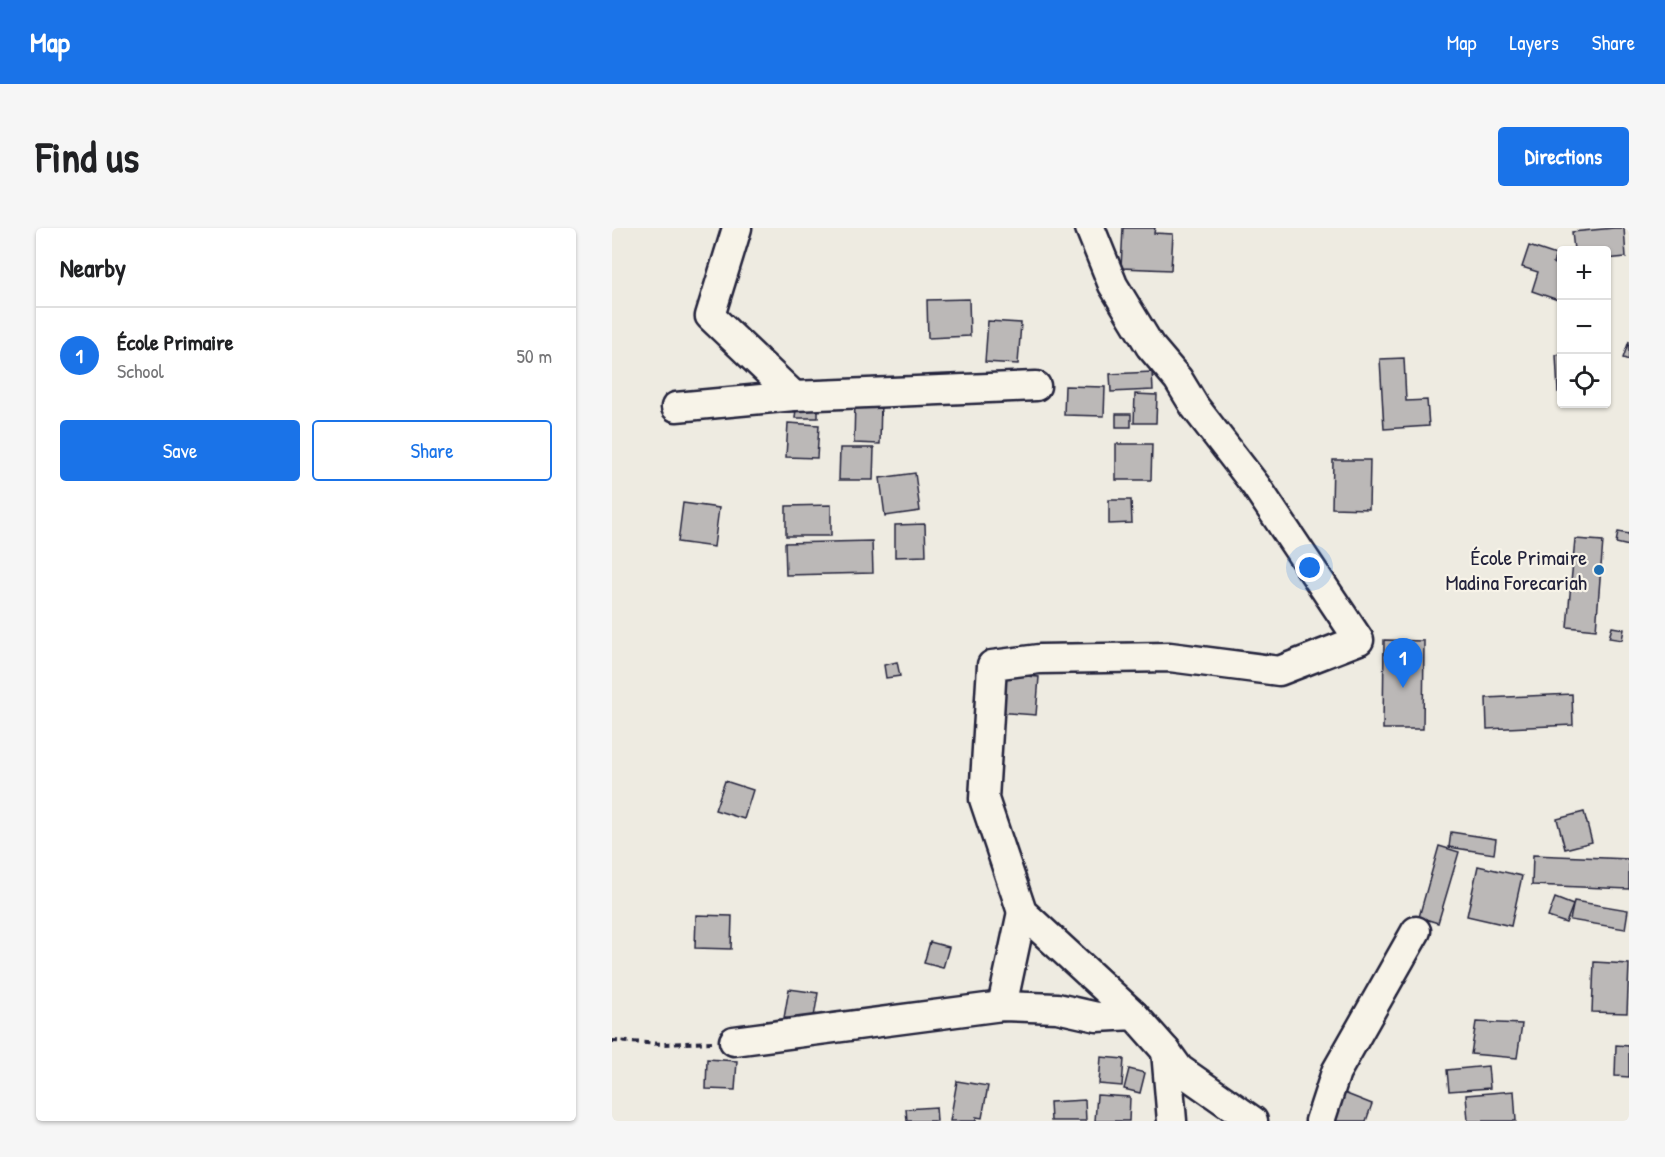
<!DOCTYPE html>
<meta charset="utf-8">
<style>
body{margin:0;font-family:"Patrick Hand",sans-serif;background:#f6f6f6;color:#202124}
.controls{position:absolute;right:18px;top:18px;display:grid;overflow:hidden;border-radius:6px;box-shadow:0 2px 4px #0004}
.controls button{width:54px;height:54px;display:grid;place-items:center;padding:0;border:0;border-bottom:2px solid #e0e0e0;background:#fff;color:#202124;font:30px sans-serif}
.you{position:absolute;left:698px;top:340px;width:21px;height:21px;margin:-15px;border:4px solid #fff;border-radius:50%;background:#1a73e8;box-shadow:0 0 0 9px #1a73e833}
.badge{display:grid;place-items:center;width:39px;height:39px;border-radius:50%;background:#1a73e8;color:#fff;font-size:20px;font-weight:700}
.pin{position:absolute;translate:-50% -50px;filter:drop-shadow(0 2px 3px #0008)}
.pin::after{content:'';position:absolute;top:32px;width:21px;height:18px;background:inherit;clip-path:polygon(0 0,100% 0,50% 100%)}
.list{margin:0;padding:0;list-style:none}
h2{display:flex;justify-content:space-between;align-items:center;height:78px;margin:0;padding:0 24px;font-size:26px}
h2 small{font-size:20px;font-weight:400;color:#757577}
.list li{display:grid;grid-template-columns:39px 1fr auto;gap:18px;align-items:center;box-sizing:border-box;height:96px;padding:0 24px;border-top:2px solid #e0e0e0}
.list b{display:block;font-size:22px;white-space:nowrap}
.list p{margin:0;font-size:20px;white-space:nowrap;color:#757577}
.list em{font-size:20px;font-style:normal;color:#757577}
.actions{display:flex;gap:12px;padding:18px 24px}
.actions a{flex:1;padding:14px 0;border:2px solid #1a73e8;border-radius:6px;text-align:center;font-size:21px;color:#1a73e8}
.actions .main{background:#1a73e8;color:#fff}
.icon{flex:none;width:33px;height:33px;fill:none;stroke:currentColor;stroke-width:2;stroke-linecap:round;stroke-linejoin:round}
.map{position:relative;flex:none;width:1017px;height:893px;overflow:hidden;border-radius:6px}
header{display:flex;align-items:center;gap:36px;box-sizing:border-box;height:84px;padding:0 30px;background:#1a73e8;color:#fff}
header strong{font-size:28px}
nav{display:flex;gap:33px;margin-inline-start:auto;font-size:21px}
.intro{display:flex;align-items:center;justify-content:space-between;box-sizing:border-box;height:144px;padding:0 36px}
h1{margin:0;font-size:42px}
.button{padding:15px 27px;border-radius:6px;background:#1a73e8;color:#fff;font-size:21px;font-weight:700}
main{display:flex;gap:36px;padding:0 36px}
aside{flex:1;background:#fff;border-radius:6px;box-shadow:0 2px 4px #0004}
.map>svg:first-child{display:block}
.building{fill:#bbb8b7;stroke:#22223b;stroke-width:1.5}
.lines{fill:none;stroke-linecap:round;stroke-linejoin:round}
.minor-casing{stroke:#22223b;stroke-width:33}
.path{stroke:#22223b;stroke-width:4;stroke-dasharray:6 4.5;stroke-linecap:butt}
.minor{stroke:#f7f3e8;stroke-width:28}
.poi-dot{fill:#1f6fb2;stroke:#f7f3e8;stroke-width:2}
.labels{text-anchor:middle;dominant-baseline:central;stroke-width:4.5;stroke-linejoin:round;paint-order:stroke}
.poi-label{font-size:22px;fill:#22223b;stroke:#f7f3e8;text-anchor:end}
</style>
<header>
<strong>Map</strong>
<nav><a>Map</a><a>Layers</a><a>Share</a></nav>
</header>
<div class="intro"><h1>Find us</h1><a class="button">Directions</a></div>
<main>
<aside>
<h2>Nearby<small></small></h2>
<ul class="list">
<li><span class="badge">1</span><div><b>École Primaire</b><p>School</p></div><em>50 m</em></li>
</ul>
<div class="actions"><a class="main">Save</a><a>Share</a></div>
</aside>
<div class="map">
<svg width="1017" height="893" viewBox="0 0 1017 893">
<rect width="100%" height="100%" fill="#eeebe1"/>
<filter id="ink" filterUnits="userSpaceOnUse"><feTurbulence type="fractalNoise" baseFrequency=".0167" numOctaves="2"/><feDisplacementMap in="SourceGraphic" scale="12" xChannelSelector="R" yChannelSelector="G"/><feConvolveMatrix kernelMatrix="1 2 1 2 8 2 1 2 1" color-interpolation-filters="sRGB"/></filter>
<g filter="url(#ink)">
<g class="building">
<polygon points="511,0 543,0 542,5 561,6 559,42 509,40"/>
<polygon points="1002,0 1012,0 1014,29 994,31 994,22 962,22 960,4"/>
<polygon points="917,18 944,27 941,35 950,38 950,61 946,72 920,63 926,44 910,39"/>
<polygon points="357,71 358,108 316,110 315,72"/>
<polygon points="376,93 409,95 406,136 373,134"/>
<polygon points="1017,113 1017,132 1011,130"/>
<polygon points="950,126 950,163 946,164 944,127"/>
<polygon points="792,130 794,173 815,172 817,198 772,201 768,131"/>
<polygon points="540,144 541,162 499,164 498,146"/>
<polygon points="453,158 493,159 492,188 452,187"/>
<polygon points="523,166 545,167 544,195 522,195"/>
<polygon points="243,171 269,172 268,216 242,215"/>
<polygon points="184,181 206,181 206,190 183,190"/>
<rect x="504" y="186" width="15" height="13"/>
<polygon points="176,195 207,197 205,230 174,229"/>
<polygon points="504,216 540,216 539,252 504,252"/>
<polygon points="228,220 262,220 261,252 227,252"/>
<polygon points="721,232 758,232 757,281 720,280"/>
<polygon points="303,245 308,283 273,288 268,250"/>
<polygon points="497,272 519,272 520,295 497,296"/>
<polygon points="71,275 107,280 102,319 66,314"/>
<polygon points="219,277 219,308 174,308 174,278"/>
<polygon points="313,296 314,328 283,329 283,297"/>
<polygon points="1006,304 1017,306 1017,318 1004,315"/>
<polygon points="963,311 991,313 984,402 955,399"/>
<polygon points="260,313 261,345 174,347 173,315"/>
<polygon points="1000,399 1012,401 1010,412 997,410"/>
<polygon points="772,412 812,413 811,501 771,501"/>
<polygon points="285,434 288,448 274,450 272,437"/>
<polygon points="387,446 427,449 424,487 385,484"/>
<polygon points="960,466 961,497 875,501 874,470"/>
<polygon points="113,553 141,562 132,591 103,582"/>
<polygon points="972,584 980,614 953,621 945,591"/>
<polygon points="839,604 884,611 882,626 837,619"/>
<polygon points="827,618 847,624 826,695 807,689"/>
<polygon points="921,627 1017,631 1017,661 920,657"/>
<polygon points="866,638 910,648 899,698 855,688"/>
<polygon points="943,670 961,677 954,695 936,689"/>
<polygon points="962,673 1016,682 1013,701 958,692"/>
<polygon points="84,687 120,688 119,721 83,720"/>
<polygon points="318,714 337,719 331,740 312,735"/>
<polygon points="982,734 1017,736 1015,785 980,784"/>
<polygon points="177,761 206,765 201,795 172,790"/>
<polygon points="864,794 910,796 905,830 859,826"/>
<polygon points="1004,817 1017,818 1017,849 1003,848"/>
<polygon points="489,829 512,831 510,858 487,856"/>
<polygon points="95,831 125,833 123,862 94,861"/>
<polygon points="876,838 878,860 837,863 835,842"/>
<polygon points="517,841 533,845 528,865 512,861"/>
<polygon points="345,853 376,858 370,890 364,889 364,893 338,893"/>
<polygon points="727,863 760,876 754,893 715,893"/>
<polygon points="902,863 904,893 856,893 854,867"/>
<polygon points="485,867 518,869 517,893 483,893"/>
<polygon points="473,872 474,893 439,893 438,874"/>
<polygon points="324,879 325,893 295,893 294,881"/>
</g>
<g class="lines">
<g class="minor-casing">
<g id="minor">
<polyline points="125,0 98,88 182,168"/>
<polyline points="478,0 501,57 538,118 566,151 583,179 644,258 747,412 667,443 558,429 427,431 380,437 372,571 410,684 522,787"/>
<polyline points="64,179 182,168 424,158"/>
<polyline points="390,778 410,684"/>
<polyline points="122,813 390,778 445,780 485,789 522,787 554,823 567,841 641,893"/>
<polyline points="554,823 560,893"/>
<polyline points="708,893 724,844 804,703"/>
</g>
</g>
<polyline class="path" points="0,813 51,816 100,814"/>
<use href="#minor" class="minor"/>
</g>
</g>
<circle class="poi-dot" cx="987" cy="342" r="6"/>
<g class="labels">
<g class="poi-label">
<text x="975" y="329">École Primaire<tspan x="975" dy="25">Madina Forecariah</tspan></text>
</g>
</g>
</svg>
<div class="controls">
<button>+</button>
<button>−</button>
<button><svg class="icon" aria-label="locate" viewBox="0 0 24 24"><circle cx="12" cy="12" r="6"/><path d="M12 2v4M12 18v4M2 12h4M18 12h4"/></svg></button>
</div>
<div class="you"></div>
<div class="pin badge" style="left:791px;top:460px">1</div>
</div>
</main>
